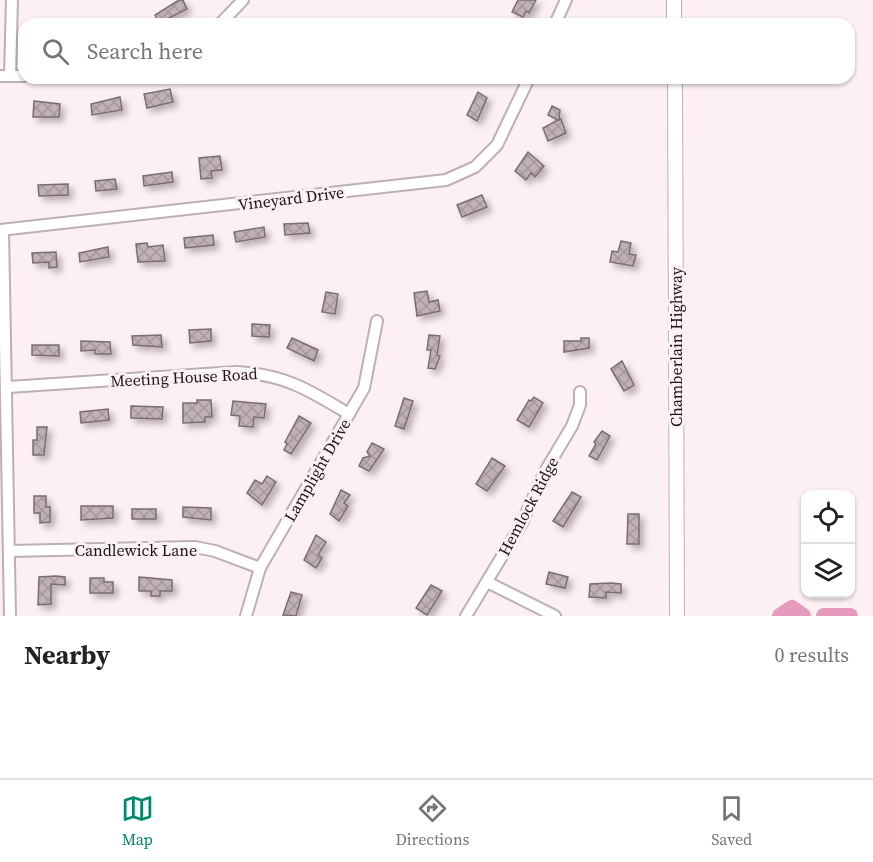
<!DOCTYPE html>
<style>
body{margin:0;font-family:"Source Serif 4",serif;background:#f6f6f6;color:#222}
.controls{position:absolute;right:18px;bottom:18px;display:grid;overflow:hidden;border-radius:12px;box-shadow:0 2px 4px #0004}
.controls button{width:54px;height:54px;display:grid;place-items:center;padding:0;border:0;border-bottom:2px solid #e0e0e0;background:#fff;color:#222;font:30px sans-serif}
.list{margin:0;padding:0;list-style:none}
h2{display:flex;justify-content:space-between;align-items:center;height:78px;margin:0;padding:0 24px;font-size:26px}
h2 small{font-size:20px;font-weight:400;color:#767676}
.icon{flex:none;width:33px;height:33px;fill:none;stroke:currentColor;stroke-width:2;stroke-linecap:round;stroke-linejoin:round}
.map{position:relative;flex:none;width:873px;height:616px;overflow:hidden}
.search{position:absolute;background:#fff;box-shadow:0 2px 4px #0004;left:18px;right:18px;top:18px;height:66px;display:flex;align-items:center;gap:15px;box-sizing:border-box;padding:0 21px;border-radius:18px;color:#767676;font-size:22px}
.sheet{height:162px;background:#fff}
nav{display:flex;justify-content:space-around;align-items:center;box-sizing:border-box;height:84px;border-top:2px solid #e0e0e0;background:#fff;font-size:16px;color:#767676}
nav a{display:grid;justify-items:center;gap:3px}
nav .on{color:#00876c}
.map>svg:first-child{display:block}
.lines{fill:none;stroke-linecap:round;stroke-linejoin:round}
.river{stroke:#e79bbc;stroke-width:16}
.building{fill:url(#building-cross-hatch);stroke:#7b6d72;stroke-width:1.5;filter:url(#shadow)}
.minor-casing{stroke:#beafb5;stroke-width:14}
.major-casing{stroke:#beafb5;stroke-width:16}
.minor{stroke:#fff;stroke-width:10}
.major{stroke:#fff;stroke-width:14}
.labels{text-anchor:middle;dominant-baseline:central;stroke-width:6;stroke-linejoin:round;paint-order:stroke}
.street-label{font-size:16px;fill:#1a1517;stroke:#fdf0f5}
</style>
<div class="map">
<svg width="873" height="616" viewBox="0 0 873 616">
<defs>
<pattern id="building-cross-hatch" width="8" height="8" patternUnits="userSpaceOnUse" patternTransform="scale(1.5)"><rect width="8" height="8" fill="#c0b1b7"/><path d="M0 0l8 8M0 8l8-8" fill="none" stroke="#a4979d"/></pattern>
<filter id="shadow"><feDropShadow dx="4.5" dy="4.5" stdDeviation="3" flood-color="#0004"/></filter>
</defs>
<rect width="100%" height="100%" fill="#fdf0f5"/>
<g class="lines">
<g class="river">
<polyline points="780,616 792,608 803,616"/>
<polyline points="824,616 850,616"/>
</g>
</g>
<g class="building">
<polygon points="179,0 183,0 187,9 159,23 155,15"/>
<polygon points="518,0 536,0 529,13 526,11 523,17 512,12"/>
<polygon points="170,89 173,102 147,108 144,94"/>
<polygon points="478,92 487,98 477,121 467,115"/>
<polygon points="120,97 122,110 92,115 91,104"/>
<polygon points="34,101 60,104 59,117 33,117"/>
<polygon points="552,106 560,110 559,120 561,119 566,133 548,141 543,128 558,120 548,115"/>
<polygon points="528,152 544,166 535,177 531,173 526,180 515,171"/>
<polygon points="220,156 222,170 211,171 212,178 201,179 199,158"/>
<polygon points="172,172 173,182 144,186 143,176"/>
<polygon points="115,179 117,189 96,191 95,181"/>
<polygon points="68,184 68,195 39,196 38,185"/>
<polygon points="482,195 487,207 462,217 457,205"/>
<polygon points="308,223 310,233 285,235 284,224"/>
<polygon points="264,227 265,237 236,242 234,232"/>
<polygon points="213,235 214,245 185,248 184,238"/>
<polygon points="621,241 631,243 629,254 636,255 633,266 610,262 612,251 618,252"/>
<polygon points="147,243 148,247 163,245 165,261 138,262 136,244"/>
<polygon points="108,247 109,257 80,262 79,253"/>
<polygon points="56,252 57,267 49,268 49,262 33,263 32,253"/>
<polygon points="427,291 429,302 438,300 440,311 417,316 414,293"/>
<polygon points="326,292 338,294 335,314 322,312"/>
<polygon points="252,324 270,325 269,337 252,336"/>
<polygon points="211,329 211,341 190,343 189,330"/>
<polygon points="161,335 162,347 133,345 132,336"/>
<polygon points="429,335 440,336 437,355 440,356 435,369 428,368 431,350 427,350"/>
<polygon points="292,338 318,350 314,361 287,348"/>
<polygon points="581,338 589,338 589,348 564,352 564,341 581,341"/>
<polygon points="81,341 110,342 111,354 95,354 95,350 81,351"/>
<polygon points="32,345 59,345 59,356 32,355"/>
<polygon points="622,361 634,385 624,391 611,369"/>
<polygon points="534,397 543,403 529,427 517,420 529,400 531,401"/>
<polygon points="404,398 413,401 404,429 395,426"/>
<polygon points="197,400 211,400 212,417 205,417 205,422 183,423 183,403 197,403"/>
<polygon points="233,401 266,404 264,418 254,417 253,427 239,426 240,416 231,415"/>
<polygon points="131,406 163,407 162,419 131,418"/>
<polygon points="108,409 109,420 81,423 80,412"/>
<polygon points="299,416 311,423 291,454 284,450 287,444 285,442"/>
<polygon points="37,427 47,427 44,455 33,455 33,440 37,440"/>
<polygon points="602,431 610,436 597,460 589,456 596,444 594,442"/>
<polygon points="372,443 384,449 369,471 359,466 363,458 370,456 367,452"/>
<polygon points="492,458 505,466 487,491 476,484"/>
<polygon points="267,476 276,482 262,505 247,493 255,480 262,484"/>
<polygon points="341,490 350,495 344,503 348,506 339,521 330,514"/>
<polygon points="572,492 581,497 563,527 553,521"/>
<polygon points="34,496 46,496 46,507 50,507 50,522 40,523 40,513 34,513"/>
<polygon points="81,506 113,506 113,518 81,520"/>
<polygon points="183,507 211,508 211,520 183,517"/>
<rect x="132" y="509" width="24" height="10"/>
<polygon points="628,514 639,514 639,544 627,544"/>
<polygon points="316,535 326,542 318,555 322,558 316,568 304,560"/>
<polygon points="549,572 568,577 565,588 546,584"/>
<polygon points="56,576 65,577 65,585 51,584 51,604 38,605 39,577"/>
<polygon points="139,577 172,580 172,591 160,591 160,596 151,596 151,591 139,591"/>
<polygon points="90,578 104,578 104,582 113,582 113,593 90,593"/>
<polygon points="611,583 621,584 621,593 606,592 606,598 589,597 590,584"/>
<polygon points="431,585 442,591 427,615 416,608"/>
<polygon points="291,592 302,595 296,616 283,615"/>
</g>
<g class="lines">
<g class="minor-casing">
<g id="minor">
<polyline points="220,24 243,0"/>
<polyline points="555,24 566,0"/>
<polyline points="0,76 24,76"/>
<polyline points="10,76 12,0"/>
<polyline points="0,230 446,180 475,167 497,145 529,78"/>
<polyline points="3,230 10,616"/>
<path d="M8,387L236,372C284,374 309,390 349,414"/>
<polyline points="9,551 195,547 215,551 260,568"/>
<polyline points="487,582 555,616"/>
<polyline points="246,616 260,568 364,388 377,321"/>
<polyline points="466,616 522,523 544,473 572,426 580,405 580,392"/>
</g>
</g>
<g class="major-casing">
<g id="major">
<polyline points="674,0 674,24"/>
<polyline points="675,78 677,616"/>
</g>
</g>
<use href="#minor" class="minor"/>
<use href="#major" class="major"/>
</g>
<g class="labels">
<g class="street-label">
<text transform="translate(291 198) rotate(-7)">Vineyard Drive</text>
<text transform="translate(676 347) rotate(-90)">Chamberlain Highway</text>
<text transform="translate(184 377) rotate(-3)">Meeting House Road</text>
<text transform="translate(317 470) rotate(-60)">Lamplight Drive</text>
<text transform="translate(528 506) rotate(-62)">Hemlock Ridge</text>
<text x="136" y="550">Candlewick Lane</text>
</g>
</g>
</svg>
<div class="controls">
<button><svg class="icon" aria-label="locate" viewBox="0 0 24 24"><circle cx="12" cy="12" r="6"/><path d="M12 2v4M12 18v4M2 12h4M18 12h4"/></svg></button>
<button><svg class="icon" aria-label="layers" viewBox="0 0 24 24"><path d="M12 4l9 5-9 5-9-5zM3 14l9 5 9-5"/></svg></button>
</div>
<div class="search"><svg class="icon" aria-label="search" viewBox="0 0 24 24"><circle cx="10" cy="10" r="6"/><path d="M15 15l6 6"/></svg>Search here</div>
</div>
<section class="sheet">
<h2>Nearby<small>0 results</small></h2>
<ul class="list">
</ul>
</section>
<nav>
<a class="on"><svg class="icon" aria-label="map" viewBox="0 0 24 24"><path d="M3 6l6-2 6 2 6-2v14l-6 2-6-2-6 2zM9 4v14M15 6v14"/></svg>Map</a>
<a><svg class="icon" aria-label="directions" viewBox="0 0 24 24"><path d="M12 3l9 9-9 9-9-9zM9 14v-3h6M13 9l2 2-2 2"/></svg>Directions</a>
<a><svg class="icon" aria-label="saved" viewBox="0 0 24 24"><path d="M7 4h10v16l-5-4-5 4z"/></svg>Saved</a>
</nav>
